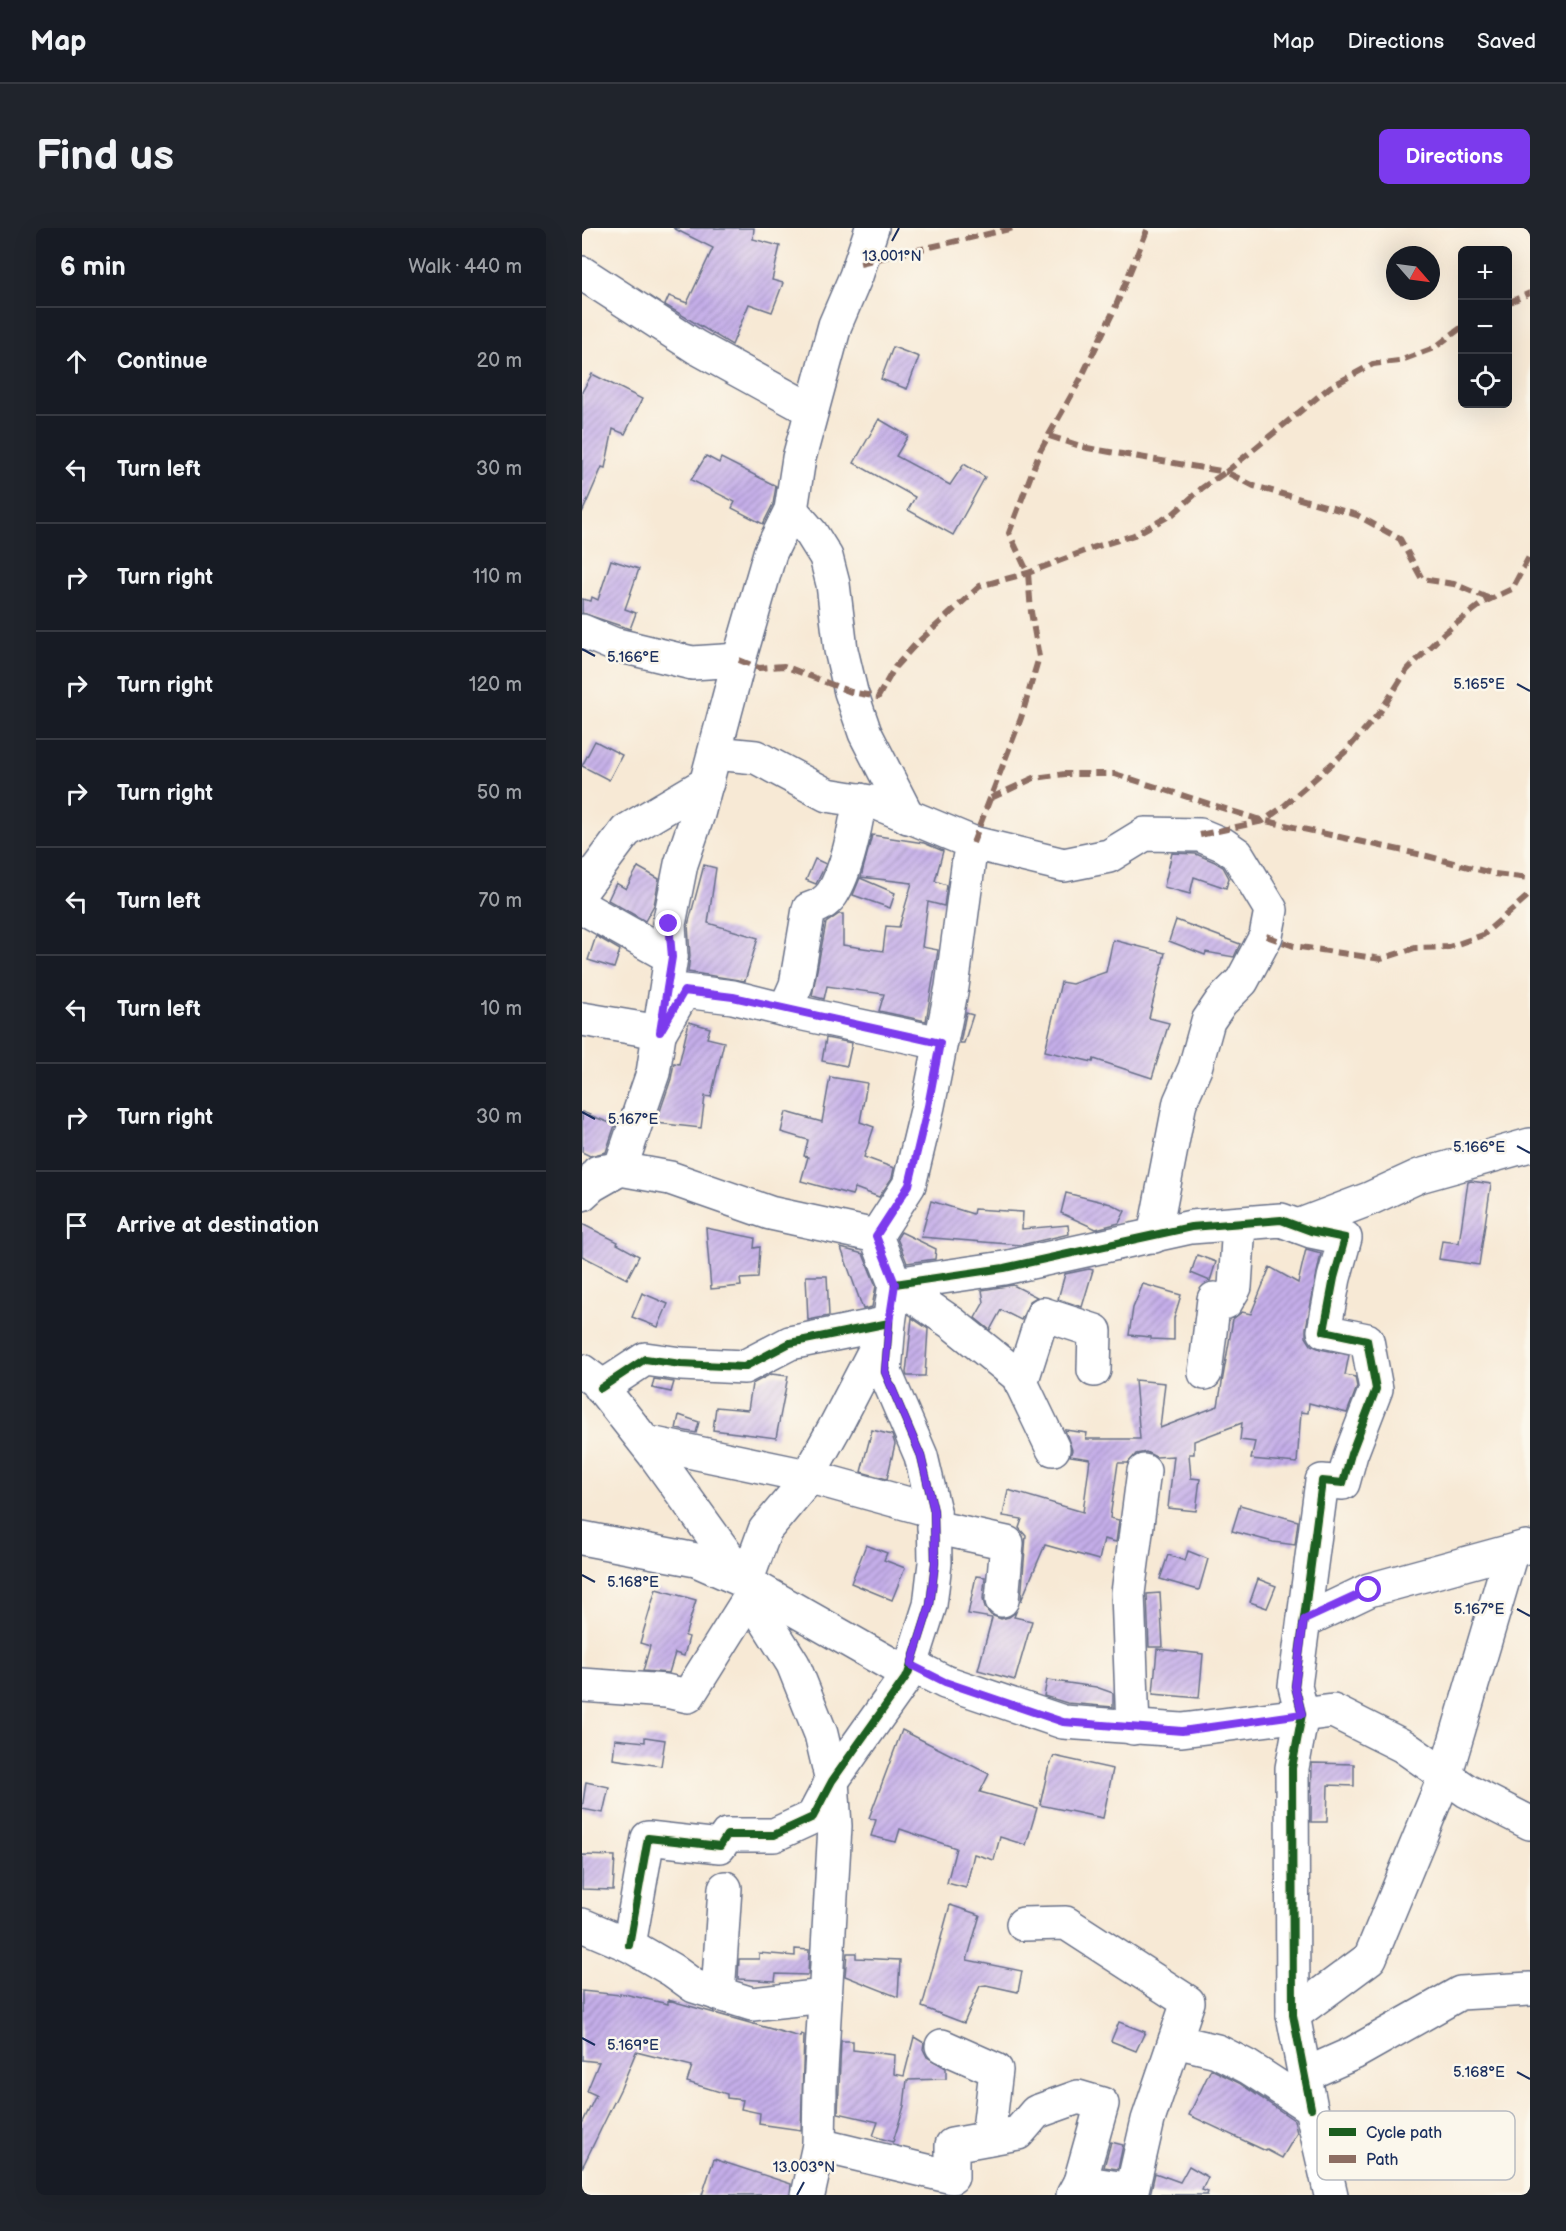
<!DOCTYPE html>
<meta charset="utf-8">
<style>
body{margin:0;font-family:"Balsamiq Sans",sans-serif;background:#20242c;color:#f1f3f6}
.controls{position:absolute;right:18px;top:18px;display:grid;overflow:hidden;border-radius:9px;box-shadow:0 6px 24px #0002}
.controls button{width:54px;height:54px;display:grid;place-items:center;padding:0;border:0;border-bottom:2px solid #363941;background:#171b24;color:#f1f3f6;font:30px sans-serif}
.compass{position:absolute;left:804px;top:18px;width:54px;height:54px;border-radius:50%;background:#171b24;box-shadow:0 6px 24px #0002;rotate:118deg}
.stop{position:absolute;width:18px;height:18px;margin:-14px;border:4px solid #7c3aed;border-radius:50%;background:#fff}
.stop.end{background:#7c3aed;border-color:#fff;box-shadow:0 2px 6px #0008}
.list{margin:0;padding:0;list-style:none}
h2{display:flex;justify-content:space-between;align-items:center;height:78px;margin:0;padding:0 24px;font-size:26px}
h2 small{font-size:20px;font-weight:400;color:#9ea1a6}
.list li{display:grid;grid-template-columns:39px 1fr auto;gap:18px;align-items:center;box-sizing:border-box;height:108px;padding:0 24px;border-top:2px solid #363941}
.list b{display:block;font-size:22px;white-space:nowrap}
.list em{font-size:20px;font-style:normal;color:#9ea1a6}
.icon{flex:none;width:33px;height:33px;fill:none;stroke:currentColor;stroke-width:2;stroke-linecap:round;stroke-linejoin:round}
.map{position:relative;flex:none;width:948px;height:1967px;overflow:hidden;border-radius:9px}
header{display:flex;align-items:center;gap:36px;box-sizing:border-box;height:84px;padding:0 30px;background:#171b24;border-bottom:2px solid #363941}
header strong{font-size:28px}
nav{display:flex;gap:33px;margin-inline-start:auto;font-size:21px}
.intro{display:flex;align-items:center;justify-content:space-between;box-sizing:border-box;height:144px;padding:0 36px}
h1{margin:0;font-size:42px}
.button{padding:15px 27px;border-radius:9px;background:#7c3aed;color:#fff;font-size:21px;font-weight:700}
main{display:flex;gap:36px;padding:0 36px}
aside{flex:1;background:#171b24;border-radius:9px;box-shadow:0 6px 24px #0002}
.map>svg:first-child{display:block}
.building{fill:url(#building-hatch)}
.lines{fill:none;stroke-linecap:round;stroke-linejoin:round}
.minor-casing{stroke:#687088;stroke-width:36}
.minor{stroke:#fff;stroke-width:33}
.quiet{stroke:#8d6e63;stroke-width:6;stroke-dasharray:12 6;stroke-linecap:butt}
.cycleway-casing{stroke:#fbf7ec;stroke-width:11}
.cycleway{stroke:#1b5e20;stroke-width:8}
.route{stroke:#7c3aed;stroke-width:8}
.ticks{fill:none;stroke:#1b2f5e;stroke-width:2}
.key{fill:#fbf7ec;stroke:#b8bbc1;stroke-width:1.5}
.key-label{font-size:16px;fill:#1b2f5e}
.ticks-label{font-size:15px;text-anchor:middle;fill:#1b2f5e;stroke:#fbf7ec;stroke-width:5;stroke-linejoin:round;paint-order:stroke}
</style>
<header>
<strong>Map</strong>
<nav><a>Map</a><a>Directions</a><a>Saved</a></nav>
</header>
<div class="intro"><h1>Find us</h1><a class="button">Directions</a></div>
<main>
<aside>
<h2>6 min<small>Walk · 440 m</small></h2>
<ul class="list">
<li><svg class="icon" aria-label="ahead" viewBox="0 0 24 24"><path d="M12 20V5M6 11l6-6 6 6"/></svg><div><b>Continue</b></div><em>20 m</em></li>
<li><svg class="icon" aria-label="left" viewBox="0 0 24 24"><path d="M17 20v-9H6M10 6l-5 5 5 5"/></svg><div><b>Turn left</b></div><em>30 m</em></li>
<li><svg class="icon" aria-label="right" viewBox="0 0 24 24"><path d="M7 20v-9h11M14 6l5 5-5 5"/></svg><div><b>Turn right</b></div><em>110 m</em></li>
<li><svg class="icon" aria-label="right" viewBox="0 0 24 24"><path d="M7 20v-9h11M14 6l5 5-5 5"/></svg><div><b>Turn right</b></div><em>120 m</em></li>
<li><svg class="icon" aria-label="right" viewBox="0 0 24 24"><path d="M7 20v-9h11M14 6l5 5-5 5"/></svg><div><b>Turn right</b></div><em>50 m</em></li>
<li><svg class="icon" aria-label="left" viewBox="0 0 24 24"><path d="M17 20v-9H6M10 6l-5 5 5 5"/></svg><div><b>Turn left</b></div><em>70 m</em></li>
<li><svg class="icon" aria-label="left" viewBox="0 0 24 24"><path d="M17 20v-9H6M10 6l-5 5 5 5"/></svg><div><b>Turn left</b></div><em>10 m</em></li>
<li><svg class="icon" aria-label="right" viewBox="0 0 24 24"><path d="M7 20v-9h11M14 6l5 5-5 5"/></svg><div><b>Turn right</b></div><em>30 m</em></li>
<li><svg class="icon" aria-label="arrive" viewBox="0 0 24 24"><path d="M6 21V4h12l-3 4 3 4H6"/></svg><div><b>Arrive at destination</b></div></li>
</ul>
</aside>
<div class="map">
<svg width="948" height="1967" viewBox="0 0 948 1967">
<defs>
<pattern id="building-hatch" width="6" height="6" patternUnits="userSpaceOnUse" patternTransform="scale(1.5)"><rect width="6" height="6" fill="#c5aee9"/><path d="M-1 1l2-2M0 6l6-6M5 7l2-2" fill="none" stroke="#9f8ec0"/></pattern>
</defs>
<rect width="100%" height="100%" fill="#fbf7ec"/>
<filter id="ink" filterUnits="userSpaceOnUse"><feTurbulence type="fractalNoise" baseFrequency=".0167" numOctaves="2"/><feDisplacementMap in="SourceGraphic" scale="12" xChannelSelector="R" yChannelSelector="G"/><feConvolveMatrix kernelMatrix="1 2 1 2 8 2 1 2 1" color-interpolation-filters="sRGB"/></filter>
<filter id="wash" filterUnits="userSpaceOnUse"><feTurbulence type="fractalNoise" baseFrequency=".008" numOctaves="4" result="noise"/><feDisplacementMap in="SourceGraphic" scale="24" xChannelSelector="R" yChannelSelector="G"/><feGaussianBlur stdDeviation="1.35" result="paint"/><feColorMatrix in="noise" values="0 0 0 0 0 0 0 0 0 0 0 0 0 0 0 0 0 1.4 0 .05"/><feComposite in="paint" operator="in"/></filter>
<g filter="url(#wash)">
<rect width="100%" height="100%" fill="#f7e9d5"/>
<g id="blocks">
<g class="building">
<polygon points="91,0 172,0 171,11 198,18 190,52 201,55 190,84 167,76 150,117 83,77 87,68 105,75 131,20"/>
<polygon points="311,119 337,129 325,161 299,151"/>
<polygon points="10,146 60,171 43,206 31,201 23,240 20,239 0,285 0,164"/>
<polygon points="297,191 326,208 314,228 368,257 382,236 403,249 371,307 326,282 333,269 272,235"/>
<polygon points="124,228 137,235 139,230 194,258 191,276 181,296 150,280 153,274 109,252"/>
<polygon points="29,332 57,341 43,381 54,385 48,401 0,385 0,371 9,373 10,369 16,372"/>
<polygon points="13,513 40,527 27,552 0,538"/>
<polygon points="290,607 342,615 361,623 353,653 365,657 362,678 346,674 340,719 356,722 344,793 297,783 302,766 245,758 242,771 230,768 244,695 257,686 261,686 261,717 301,723 304,698 317,699 330,655 279,649"/>
<polygon points="590,625 614,626 633,634 641,639 647,650 644,660 612,649 608,666 582,659"/>
<polygon points="233,631 244,636 234,656 224,652"/>
<polygon points="122,637 134,640 126,695 176,710 163,753 106,744 108,728 106,697"/>
<polygon points="56,639 77,651 72,677 63,693 26,672 34,655 44,661"/>
<polygon points="278,650 313,665 308,680 271,667"/>
<polygon points="594,692 658,716 652,729 624,724 623,727 587,713"/>
<polygon points="14,708 38,722 32,740 6,732"/>
<polygon points="531,712 583,725 567,790 587,795 570,850 512,831 511,834 463,823 479,754 490,756 524,744"/>
<polygon points="384,785 391,787 382,815 378,815"/>
<polygon points="107,794 128,800 125,810 142,814 129,869 123,868 119,900 74,895 89,851 92,835 97,836"/>
<polygon points="244,810 270,815 265,838 240,833"/>
<polygon points="248,849 285,855 278,894 292,899 282,929 312,940 310,950 297,969 273,960 270,967 219,953 226,929 222,928 226,912 199,904 204,884 240,894"/>
<polygon points="0,884 33,897 24,924 8,928 0,924"/>
<polygon points="889,953 909,956 897,1037 857,1031 860,1013 877,1015 886,954"/>
<polygon points="484,965 529,976 543,983 537,995 514,1001 479,985"/>
<polygon points="349,973 391,986 392,981 441,984 440,1001 486,997 487,1006 439,1017 339,1009"/>
<polygon points="0,996 36,1014 35,1016 57,1028 45,1051 0,1028"/>
<polygon points="124,1000 173,1010 172,1020 178,1019 176,1050 158,1051 159,1058 129,1061"/>
<polygon points="319,1004 354,1021 353,1031 325,1035 315,1010"/>
<polygon points="259,1020 281,1026 294,1058 290,1079 281,1081"/>
<polygon points="724,1021 739,1025 724,1100 724,1109 729,1117 738,1121 767,1127 763,1147 773,1149 775,1159 765,1185 727,1175 726,1185 719,1184 715,1235 669,1231 673,1214 658,1212 660,1195 612,1213 612,1226 607,1226 609,1250 618,1251 614,1283 586,1280 592,1228 574,1229 564,1224 554,1226 546,1235 536,1235 528,1290 537,1292 534,1314 522,1311 517,1332 463,1317 439,1373 444,1308 437,1300 440,1291 421,1288 426,1262 501,1284 508,1231 488,1228 490,1222 483,1202 505,1205 504,1211 558,1211 553,1152 583,1155 578,1200 636,1178 651,1091 660,1084 669,1086 688,1039 716,1055"/>
<polygon points="615,1027 634,1034 628,1053 609,1045"/>
<polygon points="507,1041 511,1042 500,1079 476,1071 483,1046"/>
<polygon points="224,1048 245,1048 247,1088 226,1092"/>
<polygon points="561,1056 599,1067 592,1090 592,1112 569,1111 569,1109 547,1107 551,1080"/>
<polygon points="431,1057 455,1069 448,1073 439,1092 419,1082 408,1102 393,1090 402,1074 400,1062"/>
<polygon points="60,1065 86,1076 76,1099 50,1089"/>
<polygon points="330,1090 346,1101 343,1148 325,1148 324,1145"/>
<polygon points="189,1146 206,1148 194,1210 131,1202 134,1179 166,1182 170,1156"/>
<polygon points="72,1151 92,1154 89,1164 70,1160"/>
<polygon points="97,1187 117,1194 114,1205 94,1201"/>
<polygon points="290,1202 310,1207 313,1216 305,1251 279,1244"/>
<polygon points="658,1277 716,1293 713,1317 691,1314 650,1303"/>
<polygon points="284,1317 305,1325 302,1332 323,1340 310,1372 269,1355"/>
<polygon points="606,1323 626,1331 617,1362 578,1351 586,1327 603,1333"/>
<polygon points="394,1348 403,1349 401,1371 403,1380 409,1387 419,1391 427,1389 434,1384 432,1389 450,1393 433,1452 396,1442 410,1390 386,1386"/>
<polygon points="676,1351 694,1358 685,1380 668,1374"/>
<polygon points="74,1361 114,1372 103,1408 107,1409 102,1428 93,1425 87,1445 61,1443 68,1418 58,1415"/>
<polygon points="578,1365 581,1419 567,1419 565,1366"/>
<polygon points="575,1421 621,1426 617,1470 571,1466"/>
<polygon points="465,1452 514,1459 531,1465 531,1479 485,1475 462,1468"/>
<polygon points="320,1502 407,1546 398,1564 455,1580 444,1617 418,1609 412,1632 392,1626 384,1660 365,1655 374,1620 318,1601 314,1614 289,1608 294,1592 287,1590"/>
<polygon points="63,1509 83,1512 79,1538 31,1531 33,1511 63,1514"/>
<polygon points="472,1528 531,1541 521,1590 458,1577 466,1541"/>
<polygon points="730,1535 772,1536 772,1558 746,1557 745,1594 729,1594"/>
<polygon points="4,1554 27,1559 21,1585 0,1581"/>
<polygon points="0,1627 33,1628 31,1662 0,1661"/>
<polygon points="368,1677 398,1687 385,1732 440,1743 436,1764 404,1757 398,1758 382,1795 340,1779"/>
<polygon points="213,1721 227,1722 226,1747 194,1746 193,1753 156,1751 157,1731 177,1731 177,1725 213,1728"/>
<polygon points="265,1725 274,1725 274,1730 318,1732 316,1769 263,1748"/>
<polygon points="0,1763 38,1767 38,1765 86,1776 86,1772 218,1809 219,1806 222,1807 219,1902 177,1896 178,1885 159,1881 161,1872 145,1870 145,1866 105,1854 110,1838 54,1824 39,1860 0,1940 0,1896 14,1867 5,1863 17,1834 0,1832"/>
<polygon points="537,1794 563,1804 554,1823 529,1813"/>
<polygon points="332,1809 342,1815 341,1821 345,1829 364,1840 364,1851 325,1852 322,1878 311,1914 291,1908 296,1894 256,1885 259,1813 271,1813 271,1822 313,1827 312,1846 322,1848"/>
<polygon points="629,1841 657,1855 712,1892 715,1905 700,1930 685,1922 684,1923 607,1887"/>
<polygon points="529,1914 541,1917 536,1941 522,1939"/>
<polygon points="132,1931 209,1956 208,1967 120,1967"/>
<polygon points="607,1938 626,1949 620,1962 626,1964 625,1967 568,1967 573,1945 598,1954"/>
</g>
</g>
</g>
<g filter="url(#ink)">
<use href="#blocks" fill-opacity="0" stroke="#687088" stroke-width="1.5"/>
<g class="lines">
<g class="minor-casing">
<g id="minor">
<polyline points="0,45 114,119 229,182"/>
<polyline points="209,282 229,305 244,329 251,356 259,422 269,464 283,505 326,589"/>
<polyline points="0,403 31,416 110,435 157,432"/>
<polyline points="133,525 174,529 245,567 295,575 391,615 482,637 527,628 563,606 618,607 642,617 655,626 689,682 684,708 660,753 639,774 626,793 613,840 598,874 572,1008"/>
<polyline points="0,662 44,603 125,555"/>
<polyline points="0,679 89,729"/>
<polyline points="203,782 358,815"/>
<path d="M0,791L78,804L102,763L151,769L203,782L214,757L227,681C236,679 244,674 250,666C265,643 273,600 278,572"/>
<polyline points="16,944 38,941 88,950 188,985 294,1008 313,1056 307,1095 253,1199 220,1258 183,1302 164,1354"/>
<polyline points="0,966 10,957 38,941 71,845 89,729 87,696 99,636 116,586 157,432 188,325 209,282 217,230 253,97 274,48 290,0"/>
<polyline points="716,998 787,971 837,948 948,917"/>
<polyline points="294,1008 327,957 346,878 370,759 387,631 391,615"/>
<polyline points="313,1056 422,1040 609,999 699,992 729,1003 763,1010 752,1050 742,1103 785,1112 794,1161 769,1226 761,1255 740,1253 713,1458 720,1486 710,1540 711,1787 729,1880"/>
<polyline points="313,1056 370,1095 436,1148 471,1221"/>
<polyline points="0,1143 16,1155 72,1226 164,1354 184,1393 211,1436 239,1506 250,1553 253,1598 238,1860 237,1917 226,1967"/>
<polyline points="623,1145 632,1071 644,1074 653,1059 657,996"/>
<polyline points="439,1155 461,1086 513,1103 512,1142"/>
<polyline points="19,1160 63,1131 99,1136 162,1139 208,1115 307,1095 303,1144 339,1228 352,1283 353,1335 348,1377 326,1446 250,1553 231,1589 192,1607 145,1607 138,1618 66,1610 47,1717"/>
<polyline points="63,1214 225,1248 352,1283"/>
<polyline points="352,1299 425,1315 420,1372"/>
<polyline points="0,1310 114,1332 164,1354 326,1446"/>
<polyline points="722,1393 787,1362 944,1319"/>
<polyline points="329,1437 363,1454 481,1494 600,1502 751,1483 821,1518 885,1563 948,1595"/>
<polyline points="0,1457 84,1463 106,1468 170,1366"/>
<polyline points="551,1500 546,1365 562,1243"/>
<polyline points="441,1696 484,1695 606,1774 566,1892 550,1962 498,1954 491,1967"/>
<polyline points="0,1697 47,1717 90,1742 112,1758 170,1776 243,1768"/>
<polyline points="136,1766 143,1660"/>
<polyline points="711,1787 788,1730 863,1548 929,1325"/>
<polyline points="593,1813 635,1823 666,1839 729,1880 749,1967"/>
<polyline points="360,1818 414,1842 406,1910"/>
<polyline points="722,1847 772,1825 878,1765 948,1761"/>
<polyline points="237,1917 370,1949 370,1917 436,1905 454,1884 496,1869 520,1876 498,1954"/>
</g>
</g>
<use href="#minor" class="minor"/>
<g class="quiet">
<polyline points="278,35 432,0"/>
<polyline points="926,75 948,65"/>
<polyline points="467,208 505,220 644,244 748,159 791,136 817,133 852,120 880,99"/>
<polyline points="157,432 177,440 202,438 269,464 296,469 313,439 333,417 398,358 446,345 513,319 552,307 591,286 620,260 644,244 672,258 775,287 818,311 840,351 872,356 908,371"/>
<polyline points="409,570 452,550 483,546 533,546 675,591 845,628 913,646 948,650"/>
<polyline points="618,607 681,593 701,579 763,524 798,484 825,442 862,405 902,374 930,361 948,327"/>
<polyline points="391,615 439,490 457,429 449,384 446,345 427,305 458,223 498,152 533,80 566,0"/>
<polyline points="684,708 712,718 799,731 833,720 867,719 901,707 948,666"/>
</g>
<g class="cycleway-casing">
<g id="cycleway">
<polyline points="313,1056 422,1040 609,999 699,992 729,1003 763,1010 752,1050 742,1103 785,1112 794,1161 769,1226 761,1255 740,1253 713,1458 720,1486 710,1540 711,1787 729,1880"/>
<polyline points="19,1160 63,1131 99,1136 162,1139 208,1115 307,1095 303,1144 339,1228 352,1283 353,1335 348,1377 326,1446 250,1553 231,1589 192,1607 145,1607 138,1618 66,1610 47,1717"/>
</g>
</g>
<use href="#cycleway" class="cycleway"/>
</g>
</g>
<g class="lines" filter="url(#ink)">
<polyline class="route" points="87,696 90,729 78,804 102,763 151,769 358,815 346,878 327,957 294,1008 313,1056 307,1095 303,1144 339,1228 352,1283 353,1335 348,1377 329,1437 363,1454 481,1494 600,1503 720,1486 713,1458 722,1392 787,1362"/>
</g>
<path class="ticks" d="M310,13L317,0M0,421L13,428M935,456L948,463M0,884L13,891M935,918L948,925M0,1347L13,1354M935,1381L948,1388M0,1810L13,1817M935,1844L948,1851M215,1967L222,1954"/>
<rect x="735" y="1883" width="198" height="69" rx="9" class="key"/>
<rect x="747" y="1900" width="27" height="8" fill="#1b5e20"/>
<rect x="747" y="1927" width="27" height="8" fill="#8d6e63"/>
<g class="key-label">
<text x="784" y="1910">Cycle path</text>
<text x="784" y="1937">Path</text>
</g>
<g class="ticks-label">
<text x="310" y="33">13.001°N</text>
<text x="51" y="434">5.166°E</text>
<text x="897" y="461">5.165°E</text>
<text x="51" y="896">5.167°E</text>
<text x="897" y="924">5.166°E</text>
<text x="51" y="1359">5.168°E</text>
<text x="897" y="1386">5.167°E</text>
<text x="51" y="1822">5.169°E</text>
<text x="897" y="1849">5.168°E</text>
<text x="222" y="1944">13.003°N</text>
</g>
</svg>
<div class="controls">
<button>+</button>
<button>−</button>
<button><svg class="icon" aria-label="locate" viewBox="0 0 24 24"><circle cx="12" cy="12" r="6"/><path d="M12 2v4M12 18v4M2 12h4M18 12h4"/></svg></button>
</div>
<svg class="compass" viewBox="-18 -18 36 36"><path d="M0-13l5 13h-10z" fill="#e53935"/><path d="M0 13l5-13h-10z" fill="#9ea1a6"/></svg>
<div class="stop" style="left:787px;top:1362px"></div>
<div class="stop end" style="left:87px;top:696px"></div>
</div>
</main>
